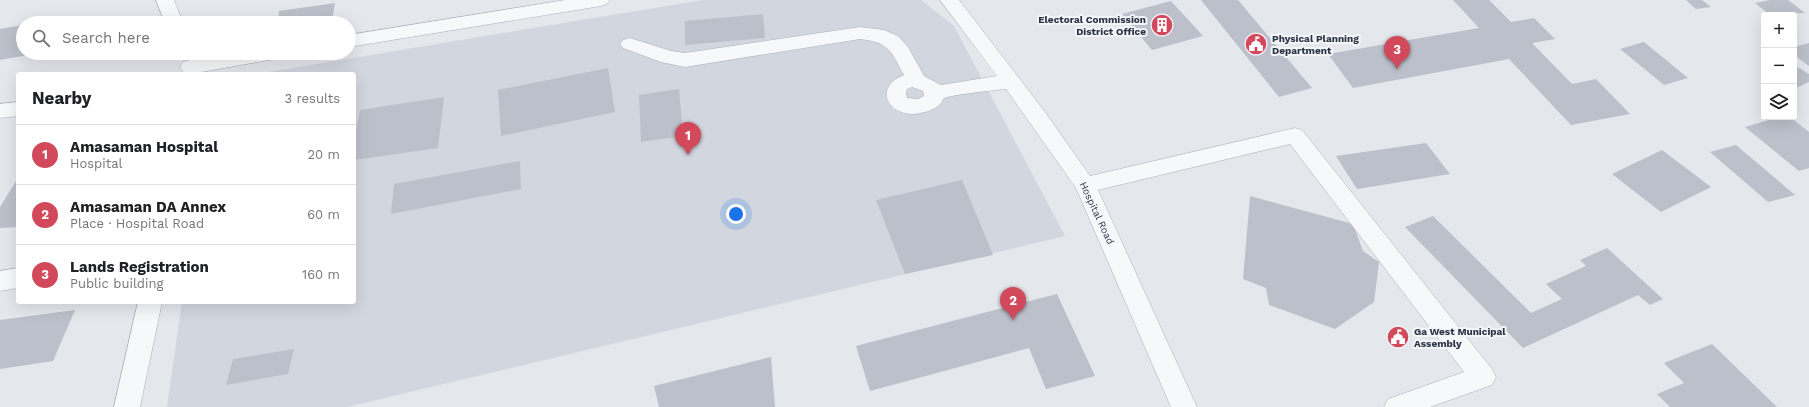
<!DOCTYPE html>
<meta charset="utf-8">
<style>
body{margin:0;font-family:"Work Sans",sans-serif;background:#f6f6f6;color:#202124}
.controls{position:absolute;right:12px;top:12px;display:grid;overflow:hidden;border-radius:4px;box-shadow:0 4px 16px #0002}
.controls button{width:36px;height:36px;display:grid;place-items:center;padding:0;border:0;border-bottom:1px solid #e0e0e0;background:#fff;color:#202124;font:20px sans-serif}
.you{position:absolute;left:736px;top:214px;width:14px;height:14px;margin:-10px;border:3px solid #fff;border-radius:50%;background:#1a73e8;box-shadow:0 0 0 6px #1a73e833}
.badge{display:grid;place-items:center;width:26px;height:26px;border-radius:50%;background:#d1495b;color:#fff;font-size:13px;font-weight:700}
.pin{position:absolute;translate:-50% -33px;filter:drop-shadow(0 1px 2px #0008)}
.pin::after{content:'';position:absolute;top:21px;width:14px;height:12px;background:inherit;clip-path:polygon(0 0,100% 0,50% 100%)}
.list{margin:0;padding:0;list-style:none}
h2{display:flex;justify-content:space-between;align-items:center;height:52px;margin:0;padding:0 16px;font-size:17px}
h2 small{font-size:13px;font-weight:400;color:#757577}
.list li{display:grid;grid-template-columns:26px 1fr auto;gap:12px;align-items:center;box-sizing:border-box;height:60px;padding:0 16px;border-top:1px solid #e0e0e0}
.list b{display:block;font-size:15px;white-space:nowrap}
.list p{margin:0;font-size:13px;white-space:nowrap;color:#757577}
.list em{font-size:13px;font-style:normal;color:#757577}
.icon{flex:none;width:22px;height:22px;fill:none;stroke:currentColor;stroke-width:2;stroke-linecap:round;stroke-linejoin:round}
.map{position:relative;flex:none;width:1809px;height:407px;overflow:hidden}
.search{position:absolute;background:#fff;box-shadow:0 4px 16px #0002;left:16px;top:16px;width:340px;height:44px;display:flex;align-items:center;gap:10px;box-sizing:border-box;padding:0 14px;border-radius:22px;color:#757577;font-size:15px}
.panel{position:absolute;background:#fff;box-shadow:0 4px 16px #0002;left:16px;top:72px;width:340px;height:232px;border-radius:4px}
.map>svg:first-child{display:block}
.built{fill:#d2d6de}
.building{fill:#bbc0ca}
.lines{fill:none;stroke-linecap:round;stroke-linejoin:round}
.minor-casing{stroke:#a9aeb7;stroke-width:1}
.minor{fill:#f7f8fa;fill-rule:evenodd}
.labels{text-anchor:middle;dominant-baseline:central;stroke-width:4;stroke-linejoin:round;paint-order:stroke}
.poi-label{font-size:10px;font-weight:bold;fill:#2b3445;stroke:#f4f6f9;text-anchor:start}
.street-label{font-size:10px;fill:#2b3445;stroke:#f4f6f9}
</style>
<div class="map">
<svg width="1809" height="407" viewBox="0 0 1809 407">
<rect width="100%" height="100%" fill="#e4e7ec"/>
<polygon class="built" points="703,0 921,0 954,26 1065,236 347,407 167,407 182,302 354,302 354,74 256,74"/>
<g class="building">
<polygon points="1201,0 1238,0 1312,88 1279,97"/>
<polygon points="1453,0 1489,0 1511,22 1534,18 1555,39 1532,43 1572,84 1596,79 1630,114 1571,125 1509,59 1353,88 1328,54 1479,28"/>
<polygon points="1686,0 1702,0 1711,7 1696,9"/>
<polygon points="1770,0 1788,0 1805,13 1770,15 1755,3"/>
<polygon points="1171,1 1203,36 1152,50 1122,14"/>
<polygon points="335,3 332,20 311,23 278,23 279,11"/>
<polygon points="763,14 765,38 685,45 685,21"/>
<polygon points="59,18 57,23 37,23 37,22"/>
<polygon points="23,25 23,53 34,54 0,60 0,29"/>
<polygon points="1644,42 1688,78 1664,85 1620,49"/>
<polygon points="1809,43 1809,66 1794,55 1794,47"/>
<polygon points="1794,65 1809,74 1809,82 1794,89"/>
<polygon points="608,68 615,112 501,136 498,90"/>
<polygon points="679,89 683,136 641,142 639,95"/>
<polygon points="444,97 438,148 354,160 354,141 360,110"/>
<polygon points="1779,117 1790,117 1809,132 1809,168 1799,171 1745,127"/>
<polygon points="1426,143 1450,174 1357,189 1336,156"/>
<polygon points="1736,145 1795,195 1768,202 1710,152"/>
<polygon points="1662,150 1711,187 1661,212 1612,174"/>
<polygon points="520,161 521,189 391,214 394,184"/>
<polygon points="18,178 18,227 0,228 0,207"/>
<polygon points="962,180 993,255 905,274 876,200"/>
<polygon points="1250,196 1353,224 1363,251 1379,262 1374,302 1335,329 1269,305 1266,288 1243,279"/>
<polygon points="1433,216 1531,313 1562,299 1546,284 1586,266 1580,260 1607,248 1663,299 1650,305 1638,295 1523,348 1405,227"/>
<polygon points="1057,294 1095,376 1046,389 1029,348 870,391 856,346"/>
<polygon points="75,310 53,361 0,369 0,320"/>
<polygon points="1712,344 1777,407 1670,407 1657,394 1684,383 1664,363"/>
<polygon points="294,349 288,374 226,385 233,359"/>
<polygon points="771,357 775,407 659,407 654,386"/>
</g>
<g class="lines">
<g class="minor-casing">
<g id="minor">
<polygon points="156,0 174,0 183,23 165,23"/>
<polygon points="565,0 610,0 607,4 601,6 349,47 349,35"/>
<path d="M940,0H959L1045,112L1090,176L1295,128L1302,130L1492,369L1496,377L1492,385L1430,407H1384L1388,399L1464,372L1290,144L1098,190L1197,407H1171L1076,188L1006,89C995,90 950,95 944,98C943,99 942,102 941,103C935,110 922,114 912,114C884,112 876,86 904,75C891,51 889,42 860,39L685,67L661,62L623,48L620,44L623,40L630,38L671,51L685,53L860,27L884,30L898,36L908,47L924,76L941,85L997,76ZM912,87L923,91L924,96L918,99L907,98L906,93L907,89Z"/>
<polygon points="236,53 285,53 282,58 275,59 190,74 183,72 180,67 183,62 190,60"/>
<polygon points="18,102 18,116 0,118 0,104"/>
<polygon points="18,268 18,288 0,291 0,271"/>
<polygon points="138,302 162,302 140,407 114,407"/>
</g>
</g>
<use href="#minor" class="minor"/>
</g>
<defs>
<g id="building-disc" transform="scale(1.15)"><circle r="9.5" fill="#d1495b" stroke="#f4f6f9"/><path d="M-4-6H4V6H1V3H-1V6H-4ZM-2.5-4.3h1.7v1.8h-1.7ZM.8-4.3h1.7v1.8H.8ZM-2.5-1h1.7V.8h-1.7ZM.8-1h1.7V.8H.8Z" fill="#fff"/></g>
<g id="civic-disc" transform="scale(1.15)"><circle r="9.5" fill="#d1495b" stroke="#f4f6f9"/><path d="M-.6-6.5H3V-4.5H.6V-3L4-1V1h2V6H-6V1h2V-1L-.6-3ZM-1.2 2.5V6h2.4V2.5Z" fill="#fff"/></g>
</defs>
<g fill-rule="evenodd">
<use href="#building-disc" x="1162" y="25"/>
<use href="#civic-disc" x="1256" y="44"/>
<use href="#civic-disc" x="1398" y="337"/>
</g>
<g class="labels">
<g class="poi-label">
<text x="1146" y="19" text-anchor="end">Electoral Commission<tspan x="1146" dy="12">District Office</tspan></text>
<text x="1272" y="38">Physical Planning<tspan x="1272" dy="12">Department</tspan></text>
<text x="1414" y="331">Ga West Municipal<tspan x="1414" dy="12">Assembly</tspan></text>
</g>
<g class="street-label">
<text transform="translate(1097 213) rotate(65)">Hospital Road</text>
</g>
</g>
</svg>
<div class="controls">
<button>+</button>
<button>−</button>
<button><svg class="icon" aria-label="layers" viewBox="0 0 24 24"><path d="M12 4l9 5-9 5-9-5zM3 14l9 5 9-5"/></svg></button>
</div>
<div class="you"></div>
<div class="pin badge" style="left:688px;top:155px">1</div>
<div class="pin badge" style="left:1013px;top:320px">2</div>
<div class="pin badge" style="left:1397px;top:69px">3</div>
<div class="search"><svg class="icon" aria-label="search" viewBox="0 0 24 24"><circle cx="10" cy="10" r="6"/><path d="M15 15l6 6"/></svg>Search here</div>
<section class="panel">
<h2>Nearby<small>3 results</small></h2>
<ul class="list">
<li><span class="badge">1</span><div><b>Amasaman Hospital</b><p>Hospital</p></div><em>20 m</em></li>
<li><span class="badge">2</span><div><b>Amasaman DA Annex</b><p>Place · Hospital Road</p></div><em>60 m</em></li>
<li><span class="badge">3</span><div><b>Lands Registration</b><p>Public building</p></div><em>160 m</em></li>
</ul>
</section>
</div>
